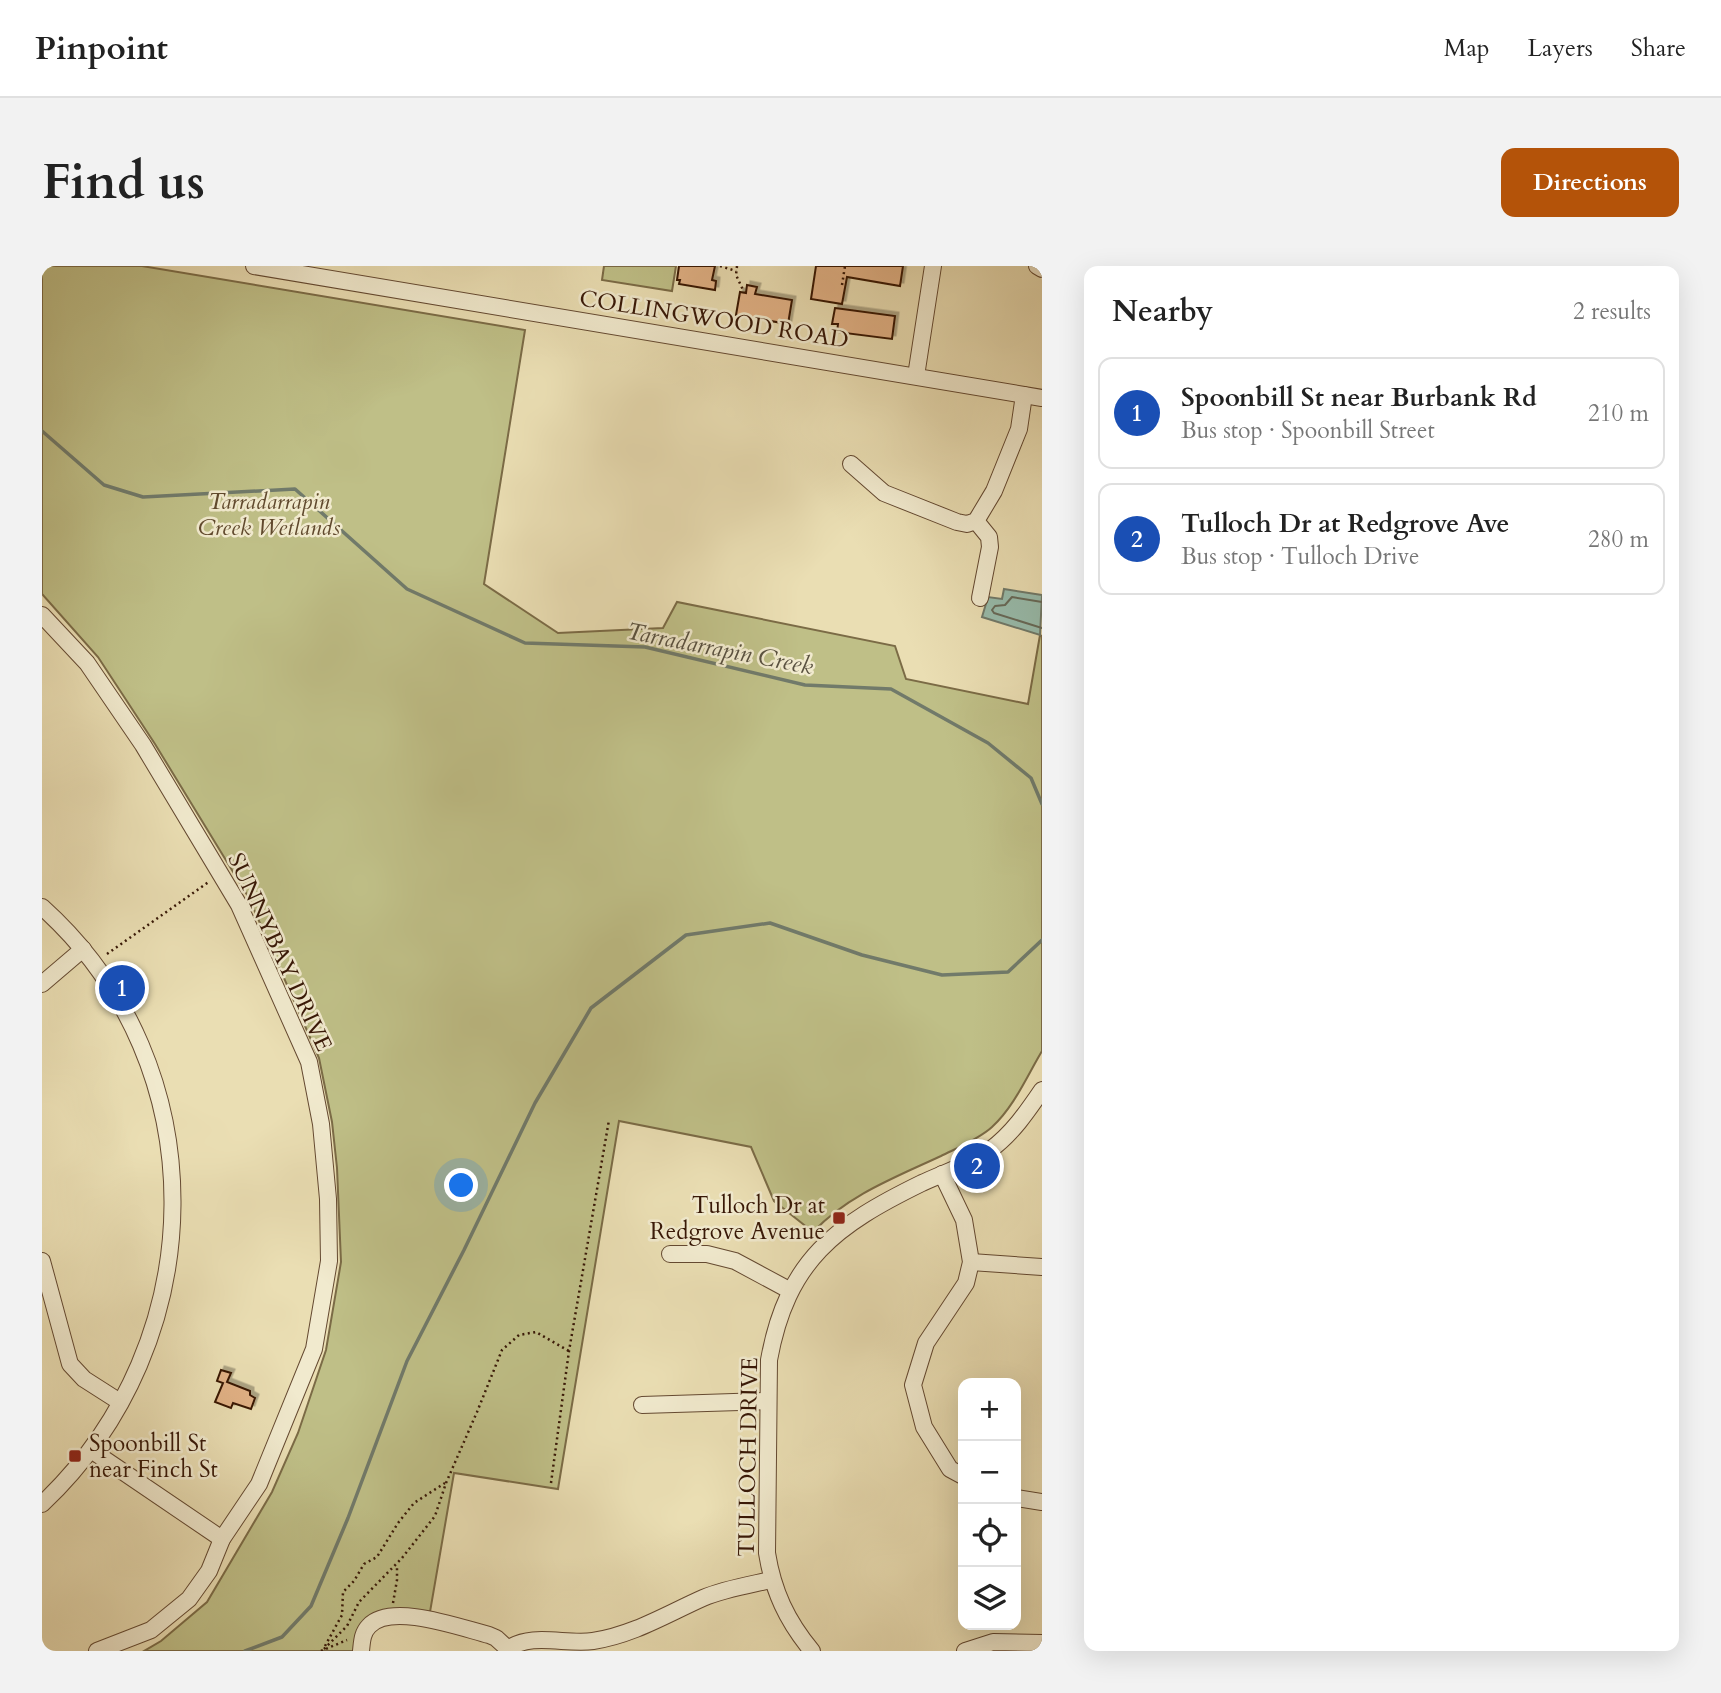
<!DOCTYPE html>
<meta charset="utf-8">
<style>
body{margin:0;font-family:Cardo,serif;background:#f2f2f2;color:#222}
.controls{position:absolute;right:21px;bottom:21px;display:grid;overflow:hidden;border-radius:14px;box-shadow:0 7px 28px #0002}
.controls button{width:63px;height:63px;display:grid;place-items:center;padding:0;border:0;border-bottom:2px solid #e0e0e0;background:#fff;color:#222;font:35px sans-serif}
.you{position:absolute;left:420px;top:920px;width:24px;height:24px;margin:-18px;border:5px solid #fff;border-radius:50%;background:#1a73e8;box-shadow:0 0 0 10px #1a73e833}
.badge{display:grid;place-items:center;width:46px;height:46px;border-radius:50%;background:#b45309;color:#fff;font-size:23px;font-weight:700}
.pin{position:absolute;translate:-50% -50%;border:4px solid #fff;box-shadow:0 2px 7px #0006}
.list{margin:0;padding:0;list-style:none}
h2{display:flex;justify-content:space-between;align-items:center;height:91px;margin:0;padding:0 28px;font-size:30px}
h2 small{font-size:23px;font-weight:400;color:#767676}
.list li{display:grid;grid-template-columns:46px 1fr auto;gap:21px;align-items:center;box-sizing:border-box;height:112px;margin:0 14px 14px;padding:0 14px;border:2px solid #e0e0e0;border-radius:14px}
.list b{display:block;font-size:26px;white-space:nowrap}
.list p{margin:0;font-size:23px;white-space:nowrap;color:#767676}
.list em{font-size:23px;font-style:normal;color:#767676}
.icon{flex:none;width:38px;height:38px;fill:none;stroke:currentColor;stroke-width:2;stroke-linecap:round;stroke-linejoin:round}
.map{position:relative;flex:none;width:1000px;height:1385px;overflow:hidden;border-radius:14px}
header{display:flex;align-items:center;gap:42px;box-sizing:border-box;height:98px;padding:0 35px;background:#fff;border-bottom:2px solid #e0e0e0}
header strong{font-size:33px}
nav{display:flex;gap:38px;margin-inline-start:auto;font-size:24px}
.intro{display:flex;align-items:center;justify-content:space-between;box-sizing:border-box;height:168px;padding:0 42px}
h1{margin:0;font-size:49px}
.button{padding:18px 32px;border-radius:14px;background:#b45309;color:#fff;font-size:24px;font-weight:700}
main{display:flex;gap:42px;padding:0 42px}
aside{flex:1;background:#fff;border-radius:14px;box-shadow:0 7px 28px #0002}
.map>svg:first-child{display:block}
.green{fill:#bfbf87;stroke:#7b6b46;stroke-width:2}
.water{fill:#98bcac;stroke:#717a6a;stroke-width:2}
.lines{fill:none;stroke-linecap:round;stroke-linejoin:round}
.shore{stroke:#686a59;stroke-width:2}
.stream{stroke:#717a6a;stroke-width:3.5}
.building{fill:#e2b286;stroke:#371706;stroke-width:2;filter:url(#shadow)}
.minor-casing{stroke:#644931;stroke-width:18}
.path{stroke:#371706;stroke-width:2.5;stroke-dasharray:2 3.5;stroke-linecap:butt}
.minor{stroke:#f1eace;stroke-width:16}
.poi-dot{fill:#8f2418;stroke:#f1eace;stroke-width:2.5}
.labels{text-anchor:middle;dominant-baseline:central;stroke-width:5;stroke-linejoin:round;paint-order:stroke}
.street-label{font-size:23px;fill:#371706;stroke:#f1eace}
.park-label{font-size:23px;font-style:italic;fill:#60492d;stroke:#f1eace}
.poi-label{font-size:23px;fill:#371706;stroke:#f1eace;text-anchor:end}
.water-label{font-size:24px;font-style:italic;fill:#595140;stroke:#f1eace}
</style>
<header>
<strong>Pinpoint</strong>
<nav><a>Map</a><a>Layers</a><a>Share</a></nav>
</header>
<div class="intro"><h1>Find us</h1><a class="button">Directions</a></div>
<main>
<div class="map">
<svg width="1000" height="1385" viewBox="0 0 1000 1385">
<defs>
<filter id="shadow"><feDropShadow dx="3.5" dy="-3.5" stdDeviation="0" flood-color="#0004"/></filter>
</defs>
<rect width="100%" height="100%" fill="#eadeb3"/>
<filter id="stains"><feTurbulence type="fractalNoise" baseFrequency=".00286" numOctaves="4"/><feColorMatrix values="0 0 0 0 .2 0 0 0 0 .09 0 0 0 0 .02 0 0 0 .5 -.17"/></filter>
<radialGradient id="worn" r=".72"><stop offset=".6" stop-color="#630" stop-opacity="0"/><stop offset="1" stop-color="#630" stop-opacity=".3"/></radialGradient>
<g class="green">
<path d="M0,0H100L483,64L442,318L516,367L621,362L635,336L853,380L864,413L986,438L998,369L1000,370V785C985,810 972,841 950,861C937,873 915,882 899,890C854,911 806,929 771,966L732,935L709,881L577,855L516,1223L412,1207L388,1346L350,1343L312,1385H102L119,1375L165,1336L230,1226L256,1167L284,1084L299,996L295,902L290,856L277,792L207,632L113,478L56,391L0,328Z"/>
<polygon points="562,0 634,0 630,25 560,14"/>
</g>
<polygon class="water" points="962,323 1000,329 998,369 940,351 946,331 960,333"/>
<g class="lines">
<polyline class="shore" points="1000,336 970,331 963,339 953,340 950,344 952,347 1000,362"/>
<g class="stream">
<polyline points="0,165 62,219 101,231 253,223 365,323 483,377 603,381 763,419 849,423 946,477 989,512 1000,538"/>
<polyline points="203,1385 240,1371 269,1340 306,1252 365,1095 422,984 493,837 549,742 644,669 728,657 820,689 900,709 966,706 1000,674"/>
</g>
</g>
<g class="building">
<polygon points="637,0 673,0 670,14 674,15 673,24 637,18 638,14 635,14"/>
<polygon points="774,0 861,0 858,20 805,11 800,38 769,33"/>
<polygon points="705,19 715,21 713,28 750,34 746,58 694,49 698,26 704,27"/>
<polygon points="793,42 853,50 850,73 795,66 796,58 790,58"/>
<polygon points="179,1104 189,1107 185,1116 208,1125 208,1129 213,1132 209,1143 191,1137 189,1142 173,1136 181,1117 175,1115"/>
</g>
<g class="lines">
<g class="minor-casing">
<g id="minor">
<polyline points="212,0 1000,132"/>
<polyline points="995,0 1000,3"/>
<polyline points="874,110 891,0"/>
<polyline points="809,198 842,227 915,256 925,258 934,255 952,225 977,163 982,129"/>
<polyline points="934,255 947,271 948,281 938,332"/>
<polyline points="0,349 45,397 101,479 197,639 267,796 279,858 286,933 287,995 272,1083 217,1218 180,1273 167,1305 147,1333 109,1364 55,1385"/>
<path d="M0,641C177,800 171,1077 0,1238"/>
<polyline points="0,718 41,683"/>
<polyline points="900,908 922,954 929,996 924,1017 884,1077 871,1119 882,1161 908,1203 921,1210"/>
<polyline points="628,988 665,988 693,995 747,1024"/>
<polyline points="0,995 28,1098 42,1113 78,1136"/>
<polyline points="929,996 1000,1001"/>
<polyline points="600,1139 726,1135"/>
<polyline points="49,1184 180,1273"/>
<polyline points="974,1232 1000,1236"/>
<path d="M319,1385C320,1376 320,1367 327,1360C349,1336 419,1362 447,1369L454,1372L466,1383C489,1366 524,1379 551,1375C591,1369 625,1348 661,1332C682,1323 707,1319 729,1314"/>
<path d="M770,1385C745,1355 731,1325 725,1287L727,1094C745,994 794,959 880,917C902,907 928,898 948,884C970,868 985,846 1000,824"/>
<polyline points="923,1385 951,1376 1000,1377"/>
</g>
</g>
<g class="path">
<polyline points="678,0 694,5"/>
<polyline points="695,0 694,9 702,26"/>
<polyline points="800,19 803,0"/>
<polyline points="65,688 168,615"/>
<polyline points="509,1217 527,1085 567,854"/>
<polyline points="351,1337 355,1314 355,1299"/>
<polyline points="283,1380 300,1349 301,1326 312,1315 322,1298 335,1291 356,1257 372,1237 403,1217"/>
<polyline points="282,1383 305,1360 317,1336 360,1292 393,1250 404,1217 435,1146 460,1084 477,1069 494,1066 527,1085"/>
<polyline points="279,1385 305,1374"/>
</g>
<use href="#minor" class="minor"/>
</g>
<g class="poi-dot">
<rect x="790" y="945" width="14" height="14" rx="3.5"/>
<rect x="26" y="1183" width="14" height="14" rx="3.5"/>
</g>
<g class="labels">
<g class="street-label">
<text transform="translate(672 53) rotate(9)">COLLINGWOOD ROAD</text>
<text transform="translate(238 686) rotate(65)">SUNNYBAY DRIVE</text>
<text transform="translate(706 1191) rotate(-89)">TULLOCH DRIVE</text>
</g>
<g class="park-label">
<text x="227" y="235">Tarradarrapin<tspan x="227" dy="26">Creek Wetlands</tspan></text>
</g>
<g class="poi-label">
<text x="783" y="939">Tulloch Dr at<tspan x="783" dy="26">Redgrove Avenue</tspan></text>
<text x="47" y="1177" text-anchor="start">Spoonbill St<tspan x="47" dy="26">near Finch St</tspan></text>
</g>
<g class="water-label">
<text transform="translate(678 383) rotate(11)">Tarradarrapin Creek</text>
</g>
</g>
<rect width="100%" height="100%" filter="url(#stains)"/>
<rect width="100%" height="100%" fill="url(#worn)"/>
</svg>
<div class="controls">
<button>+</button>
<button>−</button>
<button><svg class="icon" aria-label="locate" viewBox="0 0 24 24"><circle cx="12" cy="12" r="6"/><path d="M12 2v4M12 18v4M2 12h4M18 12h4"/></svg></button>
<button><svg class="icon" aria-label="layers" viewBox="0 0 24 24"><path d="M12 4l9 5-9 5-9-5zM3 14l9 5 9-5"/></svg></button>
</div>
<div class="you"></div>
<div class="pin badge" style="left:80px;top:722px;background:#1a4fb4">1</div>
<div class="pin badge" style="left:935px;top:900px;background:#1a4fb4">2</div>
</div>
<aside>
<h2>Nearby<small>2 results</small></h2>
<ul class="list">
<li><span class="badge" style="background:#1a4fb4">1</span><div><b>Spoonbill St near Burbank Rd</b><p>Bus stop · Spoonbill Street</p></div><em>210 m</em></li>
<li><span class="badge" style="background:#1a4fb4">2</span><div><b>Tulloch Dr at Redgrove Ave</b><p>Bus stop · Tulloch Drive</p></div><em>280 m</em></li>
</ul>
</aside>
</main>
